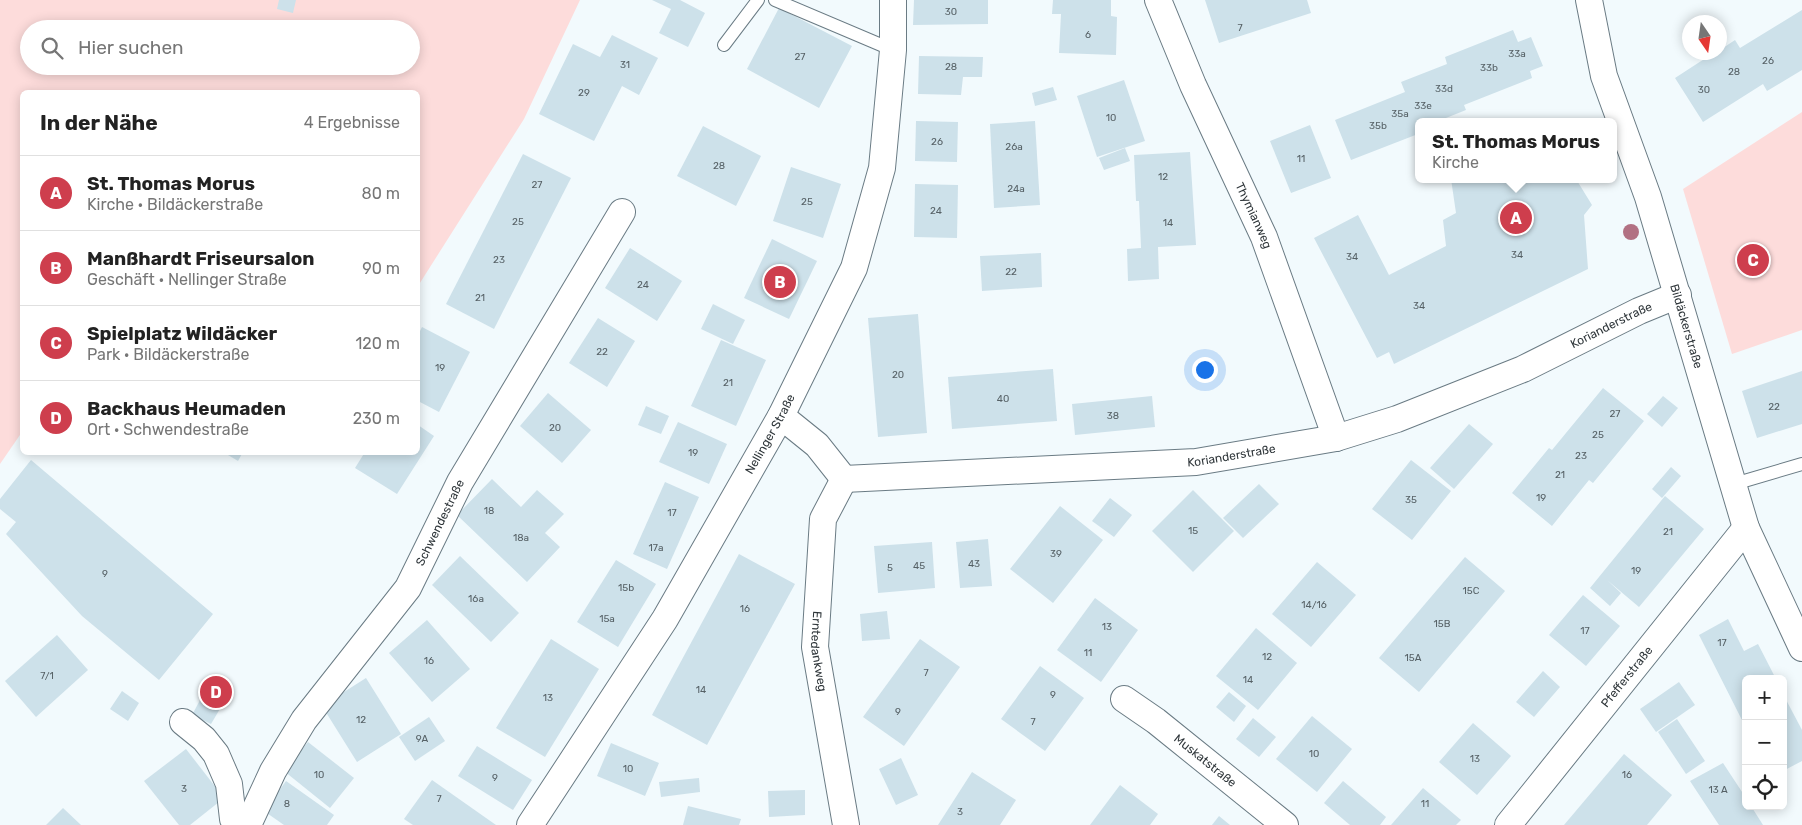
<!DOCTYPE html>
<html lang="de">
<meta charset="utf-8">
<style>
body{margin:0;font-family:Rubik,sans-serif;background:#f6f6f6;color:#222}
.controls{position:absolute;right:15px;bottom:15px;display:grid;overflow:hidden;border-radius:8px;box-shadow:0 2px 12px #0003}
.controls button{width:45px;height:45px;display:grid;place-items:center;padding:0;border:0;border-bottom:1px solid #e0e0e0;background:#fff;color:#222;font:25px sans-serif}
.compass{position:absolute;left:1682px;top:15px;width:45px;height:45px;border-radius:50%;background:#fff;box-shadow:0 2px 12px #0003;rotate:167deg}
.you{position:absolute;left:1204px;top:369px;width:18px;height:18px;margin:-12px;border:4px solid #fff;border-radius:50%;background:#1a73e8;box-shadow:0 0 0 8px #1a73e833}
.badge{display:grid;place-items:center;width:32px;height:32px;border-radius:50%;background:#ce3e4d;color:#fff;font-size:16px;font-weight:700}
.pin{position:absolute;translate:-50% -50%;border:2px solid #fff;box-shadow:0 1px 5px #0006}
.popup{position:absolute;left:1415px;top:118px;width:202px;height:65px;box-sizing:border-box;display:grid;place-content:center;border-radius:8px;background:#fff;filter:drop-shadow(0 1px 4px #0005);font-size:16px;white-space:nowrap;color:#767676}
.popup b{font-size:19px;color:#222}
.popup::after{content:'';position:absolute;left:50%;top:100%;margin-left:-10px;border:10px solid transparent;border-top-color:#fff}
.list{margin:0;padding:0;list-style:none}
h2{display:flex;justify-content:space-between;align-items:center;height:65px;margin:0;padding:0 20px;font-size:21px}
h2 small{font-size:16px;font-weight:400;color:#767676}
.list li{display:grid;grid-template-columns:32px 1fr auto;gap:15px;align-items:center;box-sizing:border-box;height:75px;padding:0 20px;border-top:1px solid #e0e0e0}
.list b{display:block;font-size:19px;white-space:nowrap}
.list p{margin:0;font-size:16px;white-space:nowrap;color:#767676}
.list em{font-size:16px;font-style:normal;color:#767676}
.icon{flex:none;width:28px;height:28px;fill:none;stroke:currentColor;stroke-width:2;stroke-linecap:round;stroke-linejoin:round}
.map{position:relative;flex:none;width:1802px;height:825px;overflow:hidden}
.search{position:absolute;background:#fff;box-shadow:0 2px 12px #0003;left:20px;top:20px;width:400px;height:55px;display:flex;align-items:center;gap:12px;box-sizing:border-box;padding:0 18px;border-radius:28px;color:#767676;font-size:19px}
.panel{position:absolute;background:#fff;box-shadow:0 2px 12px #0003;left:20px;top:90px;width:400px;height:365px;border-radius:8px}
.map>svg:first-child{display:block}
.green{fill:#fddcdb;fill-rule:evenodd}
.building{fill:#cde1ea}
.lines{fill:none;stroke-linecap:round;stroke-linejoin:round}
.service-casing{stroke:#6a7b84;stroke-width:14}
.minor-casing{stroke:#6a7b84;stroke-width:28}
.service{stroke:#fff;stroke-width:12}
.minor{stroke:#fff;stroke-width:26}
.tree{fill:#b27183}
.labels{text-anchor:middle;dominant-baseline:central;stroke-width:4.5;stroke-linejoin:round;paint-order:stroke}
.number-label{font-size:10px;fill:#566166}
.street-label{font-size:12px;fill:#2f363a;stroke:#fff}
</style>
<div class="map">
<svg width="1802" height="825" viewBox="0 0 1802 825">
<rect width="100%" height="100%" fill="#f2fafd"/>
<g class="green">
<path d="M0,0H580L524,119L418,286V92H22V432L0,464ZM29,29H411V66H29Z"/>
<polygon points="1802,112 1802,330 1732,354 1683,189"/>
</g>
<g class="building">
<polygon points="279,0 296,0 293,13 277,9"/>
<polygon points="652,0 680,0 705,13 688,47 659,33 671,9"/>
<polygon points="914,0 988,0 988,24 913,25"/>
<polygon points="1053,0 1111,0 1111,16 1117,17 1116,55 1059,53 1061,14 1052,14"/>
<polygon points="1205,0 1307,0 1311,13 1219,43"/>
<polygon points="779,8 852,46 819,108 747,69"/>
<polygon points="1802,10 1802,70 1767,91 1763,84 1703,122 1675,78 1715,52 1720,52 1720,50 1735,40 1740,48"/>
<polygon points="1513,30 1518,42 1531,37 1543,66 1530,71 1532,78 1464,105 1466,110 1436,122 1418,122 1418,134 1351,160 1335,120 1405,92 1401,82 1447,64 1445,57"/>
<polygon points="612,35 658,58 639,95 622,86 594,141 539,114 573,44 600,57"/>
<polygon points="919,56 983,57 982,77 963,77 961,95 918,94"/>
<polygon points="1124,80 1145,141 1097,157 1077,96"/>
<polygon points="1053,87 1057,100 1035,106 1032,93"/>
<polygon points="916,121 958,122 957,162 915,161"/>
<polygon points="1035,121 1040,205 994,208 990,124"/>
<polygon points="1310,125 1331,178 1291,193 1270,141"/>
<polygon points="703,126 761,156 736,206 677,176"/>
<polygon points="1125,148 1130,161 1104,170 1099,158"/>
<polygon points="1190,152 1196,245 1158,247 1159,279 1128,281 1127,249 1141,248 1139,201 1136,201 1134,155"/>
<polygon points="523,154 571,178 494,329 446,304"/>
<polygon points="791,167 841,184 823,238 773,221"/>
<polygon points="1451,179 1576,179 1592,205 1584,215 1588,269 1394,364 1389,352 1377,358 1314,238 1358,215 1389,275 1446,246 1443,220 1456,213"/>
<polygon points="915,184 958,185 957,238 914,237"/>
<polygon points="772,239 817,261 789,319 744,298"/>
<polygon points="630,248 682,281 657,321 605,288"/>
<polygon points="1041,253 1042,287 982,291 980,256"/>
<polygon points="713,304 745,320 733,344 701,329"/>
<polygon points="918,314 927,433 878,437 868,318"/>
<polygon points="598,318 635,341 607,387 569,363"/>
<polygon points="422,327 470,352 439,412 418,401 418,335"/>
<polygon points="721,340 766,360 736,426 691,406"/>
<polygon points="1053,369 1057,421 952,429 948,377"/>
<polygon points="1802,371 1802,424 1757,438 1742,391"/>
<polygon points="1603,388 1644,421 1593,483 1589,480 1552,526 1512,493 1549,448 1552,450"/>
<polygon points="548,393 591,430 562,463 520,426"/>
<polygon points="1152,396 1155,427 1075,435 1072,404"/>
<polygon points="1663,396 1678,408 1662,427 1647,414"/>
<polygon points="646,406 669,416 661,434 638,425"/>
<polygon points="678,422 727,444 709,484 659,462"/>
<polygon points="1469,424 1493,444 1454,489 1430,468"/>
<polygon points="418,425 434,436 397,494 355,468 365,452 418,452"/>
<polygon points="223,452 243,452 238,461"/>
<polygon points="31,460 213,614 159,680 82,616 6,534 16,522 0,509 0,499"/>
<polygon points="1411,460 1451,491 1412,540 1372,509"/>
<polygon points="1671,467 1681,476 1662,498 1652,489"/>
<polygon points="492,479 521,507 537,490 564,514 545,533 560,547 527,582 457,515"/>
<polygon points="665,482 699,497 667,569 633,554"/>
<polygon points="1259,484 1279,504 1243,538 1223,518"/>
<polygon points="1193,490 1234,531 1193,572 1152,531"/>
<polygon points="1665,496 1704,529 1639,607 1607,580 1621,593 1610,606 1590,588"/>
<polygon points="1110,498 1132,515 1114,537 1092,521"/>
<polygon points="1060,506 1103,540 1053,603 1010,569"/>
<polygon points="988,539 992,586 960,588 956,542"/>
<polygon points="932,542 935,588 878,593 874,546"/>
<polygon points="739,554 795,584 707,745 652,715"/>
<polygon points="460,556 519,613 491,642 432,585"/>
<polygon points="1465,557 1505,591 1419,692 1379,658"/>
<polygon points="616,560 656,584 618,647 577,622"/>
<polygon points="1317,562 1356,595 1311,647 1272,614"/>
<polygon points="1583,595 1620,626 1586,666 1549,635"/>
<polygon points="1095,598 1138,630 1101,682 1057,650"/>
<polygon points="887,611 890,639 862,641 860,614"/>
<polygon points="1728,619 1744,651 1758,644 1776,679 1746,679 1746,728 1699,635"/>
<polygon points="427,620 470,669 432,702 389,653"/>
<polygon points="1256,628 1297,663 1258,710 1216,676"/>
<polygon points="57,635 88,670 36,717 5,681"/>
<polygon points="551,639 599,669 545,757 496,728"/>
<polygon points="920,639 960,667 904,746 863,717"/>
<polygon points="1040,666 1084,698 1045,751 1001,719"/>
<polygon points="1543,671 1560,687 1534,717 1516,702"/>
<polygon points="214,674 230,683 224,702 211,724 192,715"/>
<polygon points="366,678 401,734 357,762 322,706"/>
<polygon points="1679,682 1695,705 1656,732 1640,709"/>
<polygon points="122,691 139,703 128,721 110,709"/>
<polygon points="1229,692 1246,706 1234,722 1216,707"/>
<polygon points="1783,694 1802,730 1802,761 1783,771"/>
<polygon points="1312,716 1352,749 1317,792 1276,759"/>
<polygon points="429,717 445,741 415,761 399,737"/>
<polygon points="1253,718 1276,737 1259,757 1236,739"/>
<polygon points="1677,719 1705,761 1686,774 1658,732"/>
<polygon points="1473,723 1511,756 1477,795 1439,762"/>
<polygon points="308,742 354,778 330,808 284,771"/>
<polygon points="611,743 659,763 645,796 597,776"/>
<polygon points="477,746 532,780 513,810 458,776"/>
<polygon points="186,749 224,798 190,825 179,825 144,781"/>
<polygon points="1624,754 1672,795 1647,825 1564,825"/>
<polygon points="901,758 918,795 896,805 879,769"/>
<polygon points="1723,763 1746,798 1746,806 1751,806 1763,825 1719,825 1690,781"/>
<polygon points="972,772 1016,800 1000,825 938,825"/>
<polygon points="699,778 700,792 661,797 659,782"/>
<polygon points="432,780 496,825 413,825 404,819"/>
<polygon points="286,781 334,815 327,825 284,825 264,811"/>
<polygon points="1343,781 1386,817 1380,825 1350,825 1324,803"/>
<polygon points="1120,785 1158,814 1150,825 1090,825"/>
<polygon points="1423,788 1461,820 1456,825 1391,825"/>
<polygon points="805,790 805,815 769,817 768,791"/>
<polygon points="688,806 741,819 739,825 683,825"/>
<polygon points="63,808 81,825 46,825"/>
<polygon points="1219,816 1230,825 1212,825"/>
</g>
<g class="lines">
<g class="service-casing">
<g id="service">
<polyline points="775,0 893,50"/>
<polyline points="724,45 758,0"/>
<polyline points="1734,484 1802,464"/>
</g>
</g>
<g class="minor-casing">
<g id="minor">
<path id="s1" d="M1158,0L1193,85L1264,237L1336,438"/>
<path id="s2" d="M1589,0L1604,76L1648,197L1746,528L1802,648"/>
<path id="s3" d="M781,416L817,445L844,479L1196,462L1336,438L1397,419L1523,369L1639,311L1678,295"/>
<path id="s4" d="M844,479L823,519L815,647L846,825"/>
<path id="s5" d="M1124,699L1156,721L1285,825"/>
<polyline points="183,722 204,739 216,754 229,784 233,819 236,825"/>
<path id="s6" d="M248,825L273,771L304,720L408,588L460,482L622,212"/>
<path id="s7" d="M530,825L665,619L781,416L854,268L882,168L893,50V0"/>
<path id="s8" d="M1508,825L1746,528"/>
</g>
</g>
<use href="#service" class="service"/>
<use href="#minor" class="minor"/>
</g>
<circle class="tree" cx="1631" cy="232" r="8"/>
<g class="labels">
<g class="number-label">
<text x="951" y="12">30</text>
<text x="1240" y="28">7</text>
<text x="1088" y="35">6</text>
<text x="1517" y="54">33a</text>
<text x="800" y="57">27</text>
<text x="1768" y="61">26</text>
<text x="625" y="65">31</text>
<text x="951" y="67">28</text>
<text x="1489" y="68">33b</text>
<text x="1734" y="72">28</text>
<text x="1444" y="89">33d</text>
<text x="1704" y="90">30</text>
<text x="584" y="93">29</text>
<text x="1423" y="106">33e</text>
<text x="1400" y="114">35a</text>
<text x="1111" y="118">10</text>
<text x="1378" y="126">35b</text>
<text x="937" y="142">26</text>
<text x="1014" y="147">26a</text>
<text x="1301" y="159">11</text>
<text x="719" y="166">28</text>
<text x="1163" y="177">12</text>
<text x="537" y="185">27</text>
<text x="1016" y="189">24a</text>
<text x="807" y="202">25</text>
<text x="936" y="211">24</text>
<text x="518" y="222">25</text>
<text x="1168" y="223">14</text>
<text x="1517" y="255">34</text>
<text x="1352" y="257">34</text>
<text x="499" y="260">23</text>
<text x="1011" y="272">22</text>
<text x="643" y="285">24</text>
<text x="480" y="298">21</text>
<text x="1419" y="306">34</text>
<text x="602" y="352">22</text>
<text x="440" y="368">19</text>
<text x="898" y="375">20</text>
<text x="728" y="383">21</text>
<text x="1003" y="399">40</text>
<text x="1774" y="407">22</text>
<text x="1615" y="414">27</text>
<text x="1113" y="416">38</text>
<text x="555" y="428">20</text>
<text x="1598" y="435">25</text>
<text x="693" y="453">19</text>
<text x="1581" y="456">23</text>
<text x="1560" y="475">21</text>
<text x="1541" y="498">19</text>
<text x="1411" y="500">35</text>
<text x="489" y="511">18</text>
<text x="672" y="513">17</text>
<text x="1193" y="531">15</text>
<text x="1668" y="532">21</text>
<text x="521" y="538">18a</text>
<text x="656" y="548">17a</text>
<text x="1056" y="554">39</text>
<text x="974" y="564">43</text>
<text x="919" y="566">45</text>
<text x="890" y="568">5</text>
<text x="1636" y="571">19</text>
<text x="105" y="574">9</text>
<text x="626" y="588">15b</text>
<text x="1471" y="591">15C</text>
<text x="476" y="599">16a</text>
<text x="1314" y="605">14/16</text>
<text x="745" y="609">16</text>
<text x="607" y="619">15a</text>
<text x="1442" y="624">15B</text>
<text x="1107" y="627">13</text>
<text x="1585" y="631">17</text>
<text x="1722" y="643">17</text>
<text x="1088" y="653">11</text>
<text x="1267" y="657">12</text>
<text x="1413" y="658">15A</text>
<text x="429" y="661">16</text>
<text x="926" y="673">7</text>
<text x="47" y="676">7/1</text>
<text x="1248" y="680">14</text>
<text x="701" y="690">14</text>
<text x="1053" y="695">9</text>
<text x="548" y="698">13</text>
<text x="898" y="712">9</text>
<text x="361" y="720">12</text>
<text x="1033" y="722">7</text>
<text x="422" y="739">9A</text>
<text x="1314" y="754">10</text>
<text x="1475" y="759">13</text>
<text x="628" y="769">10</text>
<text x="319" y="775">10</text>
<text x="1627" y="775">16</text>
<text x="495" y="778">9</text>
<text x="184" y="789">3</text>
<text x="1718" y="790">13 A</text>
<text x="439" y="799">7</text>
<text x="287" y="804">8</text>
<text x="1425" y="804">11</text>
<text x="960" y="812">3</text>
</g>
<g class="street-label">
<text stroke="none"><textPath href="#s1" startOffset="236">Thymianweg</textPath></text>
<text stroke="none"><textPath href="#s3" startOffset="882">Korianderstraße</textPath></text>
<text stroke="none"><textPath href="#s2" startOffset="341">Bildäckerstraße</textPath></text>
<text stroke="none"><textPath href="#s7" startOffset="459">Nellinger Straße</textPath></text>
<text stroke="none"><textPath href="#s3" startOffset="478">Korianderstraße</textPath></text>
<text stroke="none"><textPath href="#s6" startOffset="360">Schwendestraße</textPath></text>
<text stroke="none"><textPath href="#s4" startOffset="178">Erntedankweg</textPath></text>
<text stroke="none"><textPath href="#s8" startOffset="190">Pfefferstraße</textPath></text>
<text stroke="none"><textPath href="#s5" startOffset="102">Muskatstraße</textPath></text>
</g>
</g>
</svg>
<div class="controls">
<button>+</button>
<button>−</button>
<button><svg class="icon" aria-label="locate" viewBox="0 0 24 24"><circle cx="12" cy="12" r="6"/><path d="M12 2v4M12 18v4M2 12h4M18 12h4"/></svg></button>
</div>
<svg class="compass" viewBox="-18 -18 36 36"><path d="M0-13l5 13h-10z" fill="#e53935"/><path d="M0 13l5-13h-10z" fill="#767676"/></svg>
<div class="you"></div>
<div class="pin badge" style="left:1516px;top:218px">A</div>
<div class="popup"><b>St. Thomas Morus</b>Kirche</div>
<div class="pin badge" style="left:780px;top:282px">B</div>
<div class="pin badge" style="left:1753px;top:260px">C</div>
<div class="pin badge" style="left:216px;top:692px">D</div>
<div class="search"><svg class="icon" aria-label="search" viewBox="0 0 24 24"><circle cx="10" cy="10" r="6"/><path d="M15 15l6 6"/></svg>Hier suchen</div>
<section class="panel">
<h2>In der Nähe<small>4 Ergebnisse</small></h2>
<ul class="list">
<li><span class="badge">A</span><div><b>St. Thomas Morus</b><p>Kirche · Bildäckerstraße</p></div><em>80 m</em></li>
<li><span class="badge">B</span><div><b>Manßhardt Friseursalon</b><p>Geschäft · Nellinger Straße</p></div><em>90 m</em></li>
<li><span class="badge">C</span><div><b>Spielplatz Wildäcker</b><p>Park · Bildäckerstraße</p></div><em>120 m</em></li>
<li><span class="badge">D</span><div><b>Backhaus Heumaden</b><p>Ort · Schwendestraße</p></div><em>230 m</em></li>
</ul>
</section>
</div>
